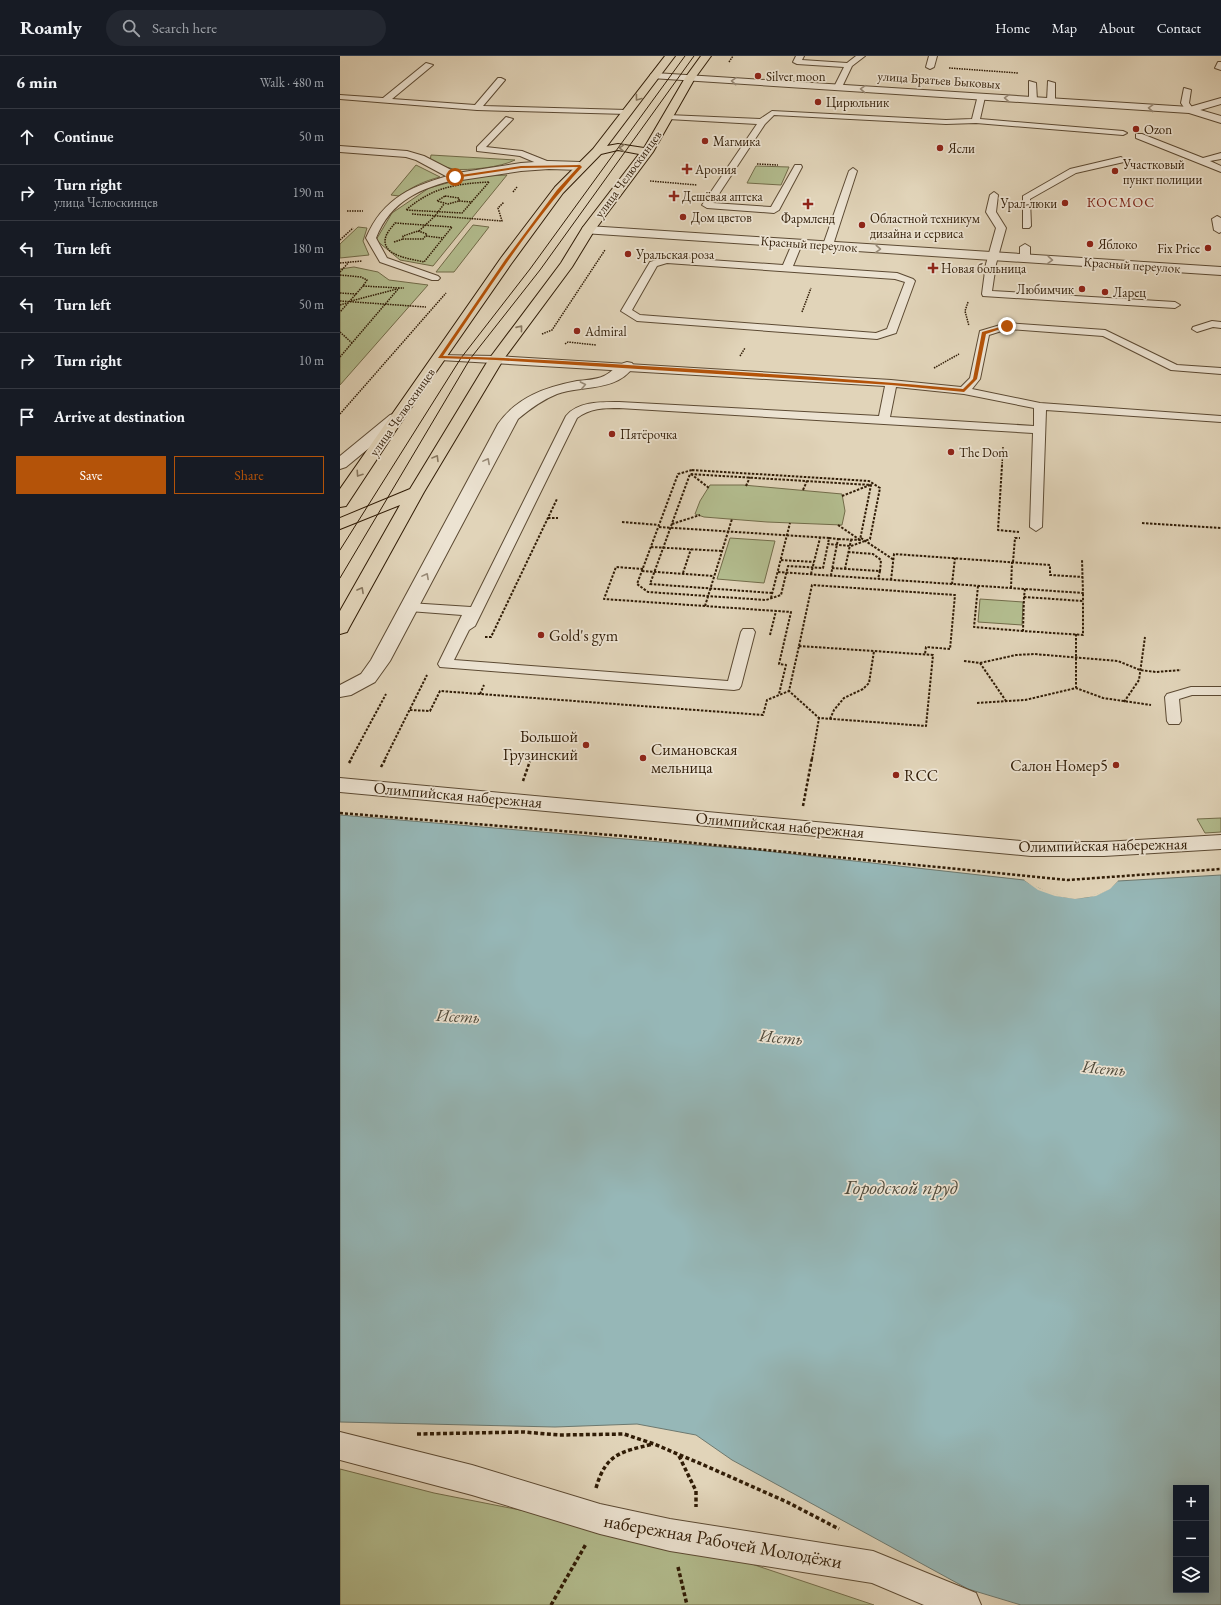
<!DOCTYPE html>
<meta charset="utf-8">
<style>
body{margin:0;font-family:"EB Garamond",serif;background:#242831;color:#f1f3f6}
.controls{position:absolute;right:12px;bottom:12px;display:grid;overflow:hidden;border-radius:0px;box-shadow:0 2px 10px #0003}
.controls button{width:36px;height:36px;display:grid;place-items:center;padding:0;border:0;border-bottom:1px solid #363941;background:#171b24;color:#f1f3f6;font:20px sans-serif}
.stop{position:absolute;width:12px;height:12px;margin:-9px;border:3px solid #b45309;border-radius:50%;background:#fff}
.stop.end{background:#b45309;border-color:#fff;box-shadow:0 1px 4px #0008}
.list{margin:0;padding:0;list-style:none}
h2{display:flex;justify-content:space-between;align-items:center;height:52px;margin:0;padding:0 16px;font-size:17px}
h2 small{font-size:13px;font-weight:400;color:#9ea1a6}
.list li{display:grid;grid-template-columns:26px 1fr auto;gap:12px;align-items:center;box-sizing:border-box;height:56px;padding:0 16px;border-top:1px solid #363941}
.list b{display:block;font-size:15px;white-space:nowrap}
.list p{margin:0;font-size:13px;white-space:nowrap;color:#9ea1a6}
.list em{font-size:13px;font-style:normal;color:#9ea1a6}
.actions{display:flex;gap:8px;padding:12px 16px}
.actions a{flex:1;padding:9px 0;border:1px solid #b45309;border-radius:0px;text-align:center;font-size:14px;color:#b45309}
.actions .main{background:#b45309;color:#fff}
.icon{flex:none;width:22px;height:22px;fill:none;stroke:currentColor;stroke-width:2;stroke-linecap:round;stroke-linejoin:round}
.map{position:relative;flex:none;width:881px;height:1549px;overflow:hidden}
header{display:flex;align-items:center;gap:24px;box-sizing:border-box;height:56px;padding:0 20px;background:#171b24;border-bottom:1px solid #363941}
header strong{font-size:19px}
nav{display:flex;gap:22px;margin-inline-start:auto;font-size:14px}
.search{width:280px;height:36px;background:#242831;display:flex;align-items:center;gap:10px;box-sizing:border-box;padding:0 14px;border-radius:22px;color:#9ea1a6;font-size:15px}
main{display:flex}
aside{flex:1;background:#171b24}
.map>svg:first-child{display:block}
.green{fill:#b3bd8f;stroke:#726c4a}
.water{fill:#96b7b7;stroke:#6d7970;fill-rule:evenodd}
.pier{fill:#e1d4b9}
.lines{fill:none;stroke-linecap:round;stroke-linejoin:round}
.service-casing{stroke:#5c4a33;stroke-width:2}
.pedestrian-casing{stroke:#5c4a33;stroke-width:2}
.minor-casing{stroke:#5c4a33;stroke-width:2}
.tertiary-casing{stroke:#5c4a33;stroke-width:2}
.primary-casing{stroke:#301c06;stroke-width:2}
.path-far3{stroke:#301c06;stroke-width:1.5;stroke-dasharray:1.5 1;stroke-linecap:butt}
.path-far2{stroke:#301c06;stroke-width:2;stroke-dasharray:2.5 1.5;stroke-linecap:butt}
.path-far1{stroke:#301c06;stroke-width:2.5;stroke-dasharray:3 2;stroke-linecap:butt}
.path{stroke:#301c06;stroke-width:3.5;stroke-dasharray:4 2.5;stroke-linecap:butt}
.service{fill:#ece3d2;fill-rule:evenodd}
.pedestrian{fill:#ece3d2;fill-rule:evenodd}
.minor{fill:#ece3d2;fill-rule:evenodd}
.tertiary{fill:#ece3d2;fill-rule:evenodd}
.primary{fill:#e1d4b9;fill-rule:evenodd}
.tram{stroke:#301c06;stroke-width:1}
.oneway{stroke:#978976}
.oneway2{stroke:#887860}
.route{fill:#b45309}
.poi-dot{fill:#8f2418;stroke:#ece3d2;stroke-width:1.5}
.labels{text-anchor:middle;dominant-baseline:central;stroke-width:3.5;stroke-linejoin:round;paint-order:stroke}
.far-poi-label{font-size:13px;fill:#301c06;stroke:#ece3d2;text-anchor:start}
.far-street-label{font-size:13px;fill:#301c06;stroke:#ece3d2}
.far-neighbourhood-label{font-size:14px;letter-spacing:1px;fill:#7a1f14;stroke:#ece3d2}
.poi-label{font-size:16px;fill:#301c06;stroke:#ece3d2;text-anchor:start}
.street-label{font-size:16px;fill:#301c06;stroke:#ece3d2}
.water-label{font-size:17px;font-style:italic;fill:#4f4a3b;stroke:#ece3d2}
.near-street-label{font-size:19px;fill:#301c06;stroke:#ece3d2}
.near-water-label{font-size:20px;font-style:italic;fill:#4f4a3b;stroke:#ece3d2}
</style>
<header>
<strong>Roamly</strong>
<div class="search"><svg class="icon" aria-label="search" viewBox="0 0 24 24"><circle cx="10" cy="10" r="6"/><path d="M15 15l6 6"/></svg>Search here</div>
<nav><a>Home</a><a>Map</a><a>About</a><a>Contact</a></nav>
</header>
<main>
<aside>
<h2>6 min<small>Walk · 480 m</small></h2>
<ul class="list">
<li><svg class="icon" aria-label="ahead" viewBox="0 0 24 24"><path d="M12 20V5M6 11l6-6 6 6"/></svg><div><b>Continue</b></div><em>50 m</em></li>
<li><svg class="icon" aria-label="right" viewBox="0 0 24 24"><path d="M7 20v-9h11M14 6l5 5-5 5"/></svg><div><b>Turn right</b><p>улица Челюскинцев</p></div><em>190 m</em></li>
<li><svg class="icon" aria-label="left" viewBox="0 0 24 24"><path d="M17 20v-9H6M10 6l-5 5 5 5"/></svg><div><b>Turn left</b></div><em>180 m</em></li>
<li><svg class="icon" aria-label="left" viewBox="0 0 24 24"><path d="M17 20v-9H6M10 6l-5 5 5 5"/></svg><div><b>Turn left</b></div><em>50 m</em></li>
<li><svg class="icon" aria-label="right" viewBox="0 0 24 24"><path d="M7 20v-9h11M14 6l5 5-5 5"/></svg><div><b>Turn right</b></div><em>10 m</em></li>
<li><svg class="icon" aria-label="arrive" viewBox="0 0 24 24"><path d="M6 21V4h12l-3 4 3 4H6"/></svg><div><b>Arrive at destination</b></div></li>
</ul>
<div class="actions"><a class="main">Save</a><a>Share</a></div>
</aside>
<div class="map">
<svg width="881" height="1549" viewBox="0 0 881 1549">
<rect width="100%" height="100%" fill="#e1d4b9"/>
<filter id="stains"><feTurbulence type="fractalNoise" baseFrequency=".005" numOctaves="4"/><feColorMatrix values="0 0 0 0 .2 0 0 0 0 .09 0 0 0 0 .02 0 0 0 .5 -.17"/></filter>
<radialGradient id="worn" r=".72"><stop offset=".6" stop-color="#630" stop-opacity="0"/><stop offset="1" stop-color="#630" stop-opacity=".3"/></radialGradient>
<g class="green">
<path d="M91,99L175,104C162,111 128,115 113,113C105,111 97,108 90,105Z"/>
<path d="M76,109L100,121C84,125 72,131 59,140L51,139Z"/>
<polygon points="416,110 449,111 441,129 407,127"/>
<polygon points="167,119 93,210 60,204 36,184 52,157 89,132 129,121"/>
<polygon points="133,169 149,171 114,216 96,216"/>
<polygon points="18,171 27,172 23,185 29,199 0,202 0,188"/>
<polygon points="14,211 38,216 49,224 88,229 0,329 0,213"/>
<polygon points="370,429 403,429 502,438 505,455 502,469 427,466 364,461 355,458 360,445"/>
<polygon points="390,482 435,485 424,527 377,523"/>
<polygon points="640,543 683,546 682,569 638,566"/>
<polygon points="881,762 881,776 865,777 857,763"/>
<polygon points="0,1413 94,1437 352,1488 534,1549 0,1549"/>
</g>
<path class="water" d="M0,759L416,794L684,824C713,843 750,852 778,825L881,819V1549H681L628,1533L392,1404L356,1379L297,1368L215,1371L0,1366ZM836,1432H866V1534H836Z"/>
<polygon class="pier" points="686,823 699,832 716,838 735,841 756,838 769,831 776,824 778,825 770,833 756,840 735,843 715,840 698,834 684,824"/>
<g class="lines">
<g class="service-casing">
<g id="service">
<polygon points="456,0 464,0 462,4 507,7 516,0 525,0 512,10 502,31 498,33 494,31 504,11 457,8 453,6"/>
<polygon points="589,0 597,0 594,11 590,13 586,11"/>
<polygon points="878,6 881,6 881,14 875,12"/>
<polygon points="86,7 93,9 52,43 135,49 158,22 161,22 165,24 143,50 287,54 291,56 287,58 137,54 0,43 0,39 43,42"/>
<polygon points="689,25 696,27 697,44 693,46 689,44"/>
<polygon points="708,25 715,27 715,45 711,47 707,45"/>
<polygon points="844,32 851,34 849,47 854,54 853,56 847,56 841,47"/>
<polygon points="638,39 645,41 640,63 783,75 787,77 783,79 636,67 606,68 434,59 425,68 373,147 431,151 455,109 461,109 462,111 439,154 434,157 367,152 362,149 417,68 328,63 324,61 328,59 420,63 432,55 606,64 632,63"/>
<polygon points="166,61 173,63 146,91 182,95 212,107 212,111 206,111 180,100 137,95 137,91"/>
<polygon points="796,78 802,78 863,102 881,97 881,103 870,105 881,110 881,116 796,82"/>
<polygon points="781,101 785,104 784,106 736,117 690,143 691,170 689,172 683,172 683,140 730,113"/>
<polygon points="513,112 517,115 493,189 491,191 485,191 483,189 509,115"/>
<path d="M115,118L119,121L118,123C81,132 51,144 36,182L47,202L98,220L100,222L98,224H92L40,206L26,182C43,141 74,129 115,118Z"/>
<polygon points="654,136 658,139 656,156 666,172 656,208 652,235 835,246 840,249 835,252 643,240 642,238 646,208 656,172 646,156 650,139"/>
<polygon points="877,160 881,162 881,176 879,177 874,174 872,163"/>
<path d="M457,185L462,188L453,210L557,217L573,223L575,225L556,277L537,283L297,265L281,255L310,206L326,201L443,209L452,188ZM327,207L555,223L565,226L547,273L536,277L300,259L292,254L317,210Z"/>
<polygon points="685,188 690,191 690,202 685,205 680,202 680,191"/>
<polygon points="872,265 881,266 881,272 873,271 857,276 852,273 853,271"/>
<path d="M667,267L765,274L837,309L881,312V318L831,314L763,280L668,273L649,279L640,323L632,333L700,347L881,360V366L706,354L702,471L696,475L690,471L693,377L279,352C264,352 250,352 237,362L135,570L129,574L114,604L388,625L401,576L403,573H413L415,576L401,630L399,633L394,634L100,611L98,608L122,559L69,555L64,554L62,551L64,548L69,547L131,551L226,360C238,345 262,346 279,346L539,360L545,330L100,304L95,301L96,299L156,300L551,324L621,331L630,322L640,275ZM556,331L624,338L694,352V370L550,361Z"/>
<polygon points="851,631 881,631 881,639 852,639 839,643 841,665 839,668 829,668 827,665 825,641 827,638"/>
</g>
</g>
<g class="pedestrian-casing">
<g id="pedestrian">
<polygon points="0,722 691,786 764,786 881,779 881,793 764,800 691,800 0,736"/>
<polygon points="0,1376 132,1409 260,1448 330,1463 533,1495 636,1537 641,1549 584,1549 532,1527 330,1495 260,1478 132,1439 0,1404"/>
</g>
</g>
<g class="minor-casing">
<g id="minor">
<polygon points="881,42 881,48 850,57 845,54 846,52"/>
<polygon points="0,90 67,95 84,100 117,117 181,107 209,105 241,106 247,110 241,114 209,113 181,115 115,125 76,104 66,101 0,96"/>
<path d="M287,306L292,307L294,310C277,336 243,329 217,338C202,344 190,353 178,363L50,605L35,626L11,639L0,641V629L21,618L31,604L158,368C177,341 206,331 237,325C245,324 256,324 264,320C272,316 278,308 287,306Z"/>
</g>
</g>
<g class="tertiary-casing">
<g id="tertiary">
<polygon points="315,17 850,51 881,60 881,67 849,57 311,22 310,20 311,18"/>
<polygon points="248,170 881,211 881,219 243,177 242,174 243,171"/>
<polygon points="56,357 62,359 64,362 62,365 6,411 0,413 0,400 50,359"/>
</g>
</g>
<g class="primary-casing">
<polygon id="primary" points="325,0 335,0 267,90 278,88 304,92 345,22 361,0 371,0 355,22 313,96 254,175 232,211 163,304 84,436 9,572 7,576 0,578 0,555 60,449 0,473 0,462 70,433 149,303 221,207 243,171 299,98 278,94 261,98 223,137 171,208 64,362 6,450 0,451 0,433 161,202 215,131 253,93"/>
</g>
<g class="path-far3">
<polyline points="389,6 393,0"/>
<polyline points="609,12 678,17"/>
<polyline points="417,108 438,109"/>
<polyline points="310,125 357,129"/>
<path d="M149,126L122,157L66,154C93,131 115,128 149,126Z"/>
<polyline points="173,136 177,131"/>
<polygon points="105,140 119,142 119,145 108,148 97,145"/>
<polyline points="119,145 132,146"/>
<polyline points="7,155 23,155"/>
<polyline points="72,158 162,165 158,152 164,146"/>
<path d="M55,167L112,171L84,206C72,203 39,200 46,180C48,175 52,171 55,167Z"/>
<polygon points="78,175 87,178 83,183 63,183 63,180"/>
<polyline points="79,175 95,160 104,148"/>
<polyline points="86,180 102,182"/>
<polyline points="0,184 13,172"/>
<polyline points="54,186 63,183"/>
<polyline points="0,207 22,205"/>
<polyline points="0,216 9,206"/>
<polyline points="0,219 21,221 27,224 23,230 59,232"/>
<polyline points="0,237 16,238 0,256"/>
<polyline points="16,238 23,230"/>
<polyline points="0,245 86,251"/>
<polyline points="11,245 57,233"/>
<polyline points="628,246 625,255 629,270"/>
<polyline points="0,249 7,247"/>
<polyline points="462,256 471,232"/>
<polyline points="0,276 12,287"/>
<polyline points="202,278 212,274 265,194"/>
<polyline points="225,288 228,286 256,289"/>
<polyline points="400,300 405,292"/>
<polyline points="0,301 59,232 64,232"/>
<polyline points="594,312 619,298"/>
<polyline points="0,358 106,237"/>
<polyline points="662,410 663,391"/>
</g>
<g class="path-far2">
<polyline points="662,409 658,474 679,476"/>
<polygon points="352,414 529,425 540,432 530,483 511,490 488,488 483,512 448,510 441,539 426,544 308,536 297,528 338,418"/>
<polyline points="351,418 369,432"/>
<polyline points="406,430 410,421"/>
<polyline points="463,434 467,425"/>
<polyline points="502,440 530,429"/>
<polyline points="208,462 218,462"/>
<polyline points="282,466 319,469"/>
<polyline points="802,467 881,472"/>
<polyline points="332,468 360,459"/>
<polyline points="498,469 520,484"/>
<polyline points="319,471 489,482 488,488"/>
<polyline points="489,482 498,483 491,519"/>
<polyline points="521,482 554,504"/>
<polyline points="311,491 382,495"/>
<polyline points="508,496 533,498 541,504 540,515"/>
<polyline points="441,504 474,506"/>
<polyline points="673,506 675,482 680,482"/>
<polyline points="492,512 540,515 538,523"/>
<polyline points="303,513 276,511 264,543 451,556 439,608 446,609 439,638"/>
<polyline points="505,513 511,484"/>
<polyline points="302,515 374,520"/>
<polyline points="438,516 743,537 742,503"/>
<polyline points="343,517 351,493"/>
<polyline points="471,518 480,482"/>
<polyline points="551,524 554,498 710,509 710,519 743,521"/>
<polyline points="612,528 615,502"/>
<polyline points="638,530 634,571 683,575"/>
<polyline points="671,532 672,506"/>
<polyline points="685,533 684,541 743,545 743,537"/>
<polyline points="432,537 310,528 350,418 531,429 520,484 498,483"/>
<polyline points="684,541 683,575 743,579 743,545"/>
<polyline points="431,542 450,467"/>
<polyline points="365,550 392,463"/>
<polyline points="736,578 736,632"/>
<polyline points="430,579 436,555"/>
<polyline points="145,581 151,581 217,443"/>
<polyline points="459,590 472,529 615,539 610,593 586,591 585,598"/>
<polygon points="459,590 593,599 586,670 479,662 449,635"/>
<polyline points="624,605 640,607 666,645"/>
<polyline points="640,607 676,599 694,598 778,605 800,614 816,616 841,614"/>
<polyline points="140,638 144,629"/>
<polyline points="784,646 799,624 805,581"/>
<polyline points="637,647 685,644 736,632 763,642 811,649"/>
<polyline points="70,654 90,655 100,635 423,659 427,644 449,635"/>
<polyline points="490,663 494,654 504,642 523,633 529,627 534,595"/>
<polyline points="11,703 46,638"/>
<polyline points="45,703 87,619"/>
<polyline points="191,703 192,699"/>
<polyline points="472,703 479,662"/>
</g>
<g class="path-far1">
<polyline points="9,707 12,702"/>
<polyline points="41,711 46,702"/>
<polyline points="183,725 191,702"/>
<polyline points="463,750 472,702"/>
<polyline points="0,757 284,780 728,824 881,813"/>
</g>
<g class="path">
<polyline points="77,1378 184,1376 219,1379 284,1378 314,1388 366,1410 447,1446 499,1473"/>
<polyline points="339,1400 356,1435 356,1451"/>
<path d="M256,1432C266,1397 281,1396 313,1388"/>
<polyline points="338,1511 347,1549"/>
<polyline points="211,1549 246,1488"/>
</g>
<use href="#service" class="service"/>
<use href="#pedestrian" class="pedestrian"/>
<use href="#minor" class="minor"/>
<use href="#tertiary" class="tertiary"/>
<use href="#primary" class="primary"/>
<g class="tram">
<polyline points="0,494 121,302 190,213 345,0"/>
<polyline points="0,522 130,303 200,214 354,0"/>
</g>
</g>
<defs><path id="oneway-chevron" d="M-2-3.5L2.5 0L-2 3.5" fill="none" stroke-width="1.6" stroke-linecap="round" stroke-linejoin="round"/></defs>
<g class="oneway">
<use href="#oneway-chevron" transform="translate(394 25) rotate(-176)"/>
<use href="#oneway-chevron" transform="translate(523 33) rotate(-176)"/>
<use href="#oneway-chevron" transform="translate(667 42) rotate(-176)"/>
<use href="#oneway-chevron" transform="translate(811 52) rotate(-177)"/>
<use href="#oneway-chevron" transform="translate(538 193) rotate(4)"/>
<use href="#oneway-chevron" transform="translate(710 204) rotate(4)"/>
<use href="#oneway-chevron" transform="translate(243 329) rotate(-11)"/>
<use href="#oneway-chevron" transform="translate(147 405) rotate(-62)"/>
<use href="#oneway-chevron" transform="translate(86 520) rotate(-62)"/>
</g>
<g class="oneway2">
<use href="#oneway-chevron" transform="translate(298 42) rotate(127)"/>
<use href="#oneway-chevron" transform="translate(282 92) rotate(-178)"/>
<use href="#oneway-chevron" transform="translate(180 272) rotate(-51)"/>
<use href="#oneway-chevron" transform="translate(96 402) rotate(-59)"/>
<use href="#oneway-chevron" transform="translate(19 418) rotate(124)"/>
<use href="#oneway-chevron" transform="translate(21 534) rotate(-61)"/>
</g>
<path class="route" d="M240,109L242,111C189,169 147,236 103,300C187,302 270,308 354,313C444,319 534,324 623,333L633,323L642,276L667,269L669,270L646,278L637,323L624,336L551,329L156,304L98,302L165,204L217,134L238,111L181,112L115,122L114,120L181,110Z"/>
<g class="poi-dot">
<circle cx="418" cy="20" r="4"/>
<circle cx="478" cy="46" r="4"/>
<circle cx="796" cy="73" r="4"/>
<circle cx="365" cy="85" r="4"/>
<circle cx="600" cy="92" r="4"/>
<path d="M345 107h4v4h4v4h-4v4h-4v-4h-4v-4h4z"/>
<circle cx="775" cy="115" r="4"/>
<path d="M332 134h4v4h4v4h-4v4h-4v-4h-4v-4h4z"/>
<circle cx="725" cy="147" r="4"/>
<path d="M466 142h4v4h4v4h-4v4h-4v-4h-4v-4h4z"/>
<circle cx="343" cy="161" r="4"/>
<circle cx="522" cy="169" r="4"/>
<circle cx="750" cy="188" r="4"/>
<circle cx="868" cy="192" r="4"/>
<circle cx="288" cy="198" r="4"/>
<path d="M591 206h4v4h4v4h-4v4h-4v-4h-4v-4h4z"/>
<circle cx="742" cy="233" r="4"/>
<circle cx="765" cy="236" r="4"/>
<circle cx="237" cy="275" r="4"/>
<circle cx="272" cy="378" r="4"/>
<circle cx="611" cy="396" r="4"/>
<circle cx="201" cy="579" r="4"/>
<circle cx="246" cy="689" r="4"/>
<circle cx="303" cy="702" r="4"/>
<circle cx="776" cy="709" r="4"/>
<circle cx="556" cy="719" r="4"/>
</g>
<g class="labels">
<g class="far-poi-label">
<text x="426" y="20">Silver moon</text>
<text x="486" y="46">Цирюльник</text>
<text x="804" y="73">Ozon</text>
<text x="373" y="85">Магмика</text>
<text x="608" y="92">Ясли</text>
<text x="783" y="108">Участковый<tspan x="783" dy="15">пункт полиции</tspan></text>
<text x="355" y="113">Арония</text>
<text x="342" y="140">Дешёвая аптека</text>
<text x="717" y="147" text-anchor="end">Урал-люки</text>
<text x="351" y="161">Дом цветов</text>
<text x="468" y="162" text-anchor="middle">Фармленд</text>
<text x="530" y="162">Областной техникум<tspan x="530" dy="15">дизайна и сервиса</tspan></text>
<text x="758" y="188">Яблоко</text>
<text x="860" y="192" text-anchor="end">Fix Price</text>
<text x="296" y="198">Уральская роза</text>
<text x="601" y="212">Новая больница</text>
<text x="734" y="233" text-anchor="end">Любимчик</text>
<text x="773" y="236">Ларец</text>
<text x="245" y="275">Admiral</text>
<text x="280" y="378">Пятёрочка</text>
<text x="619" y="396">The Dom</text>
</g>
<g class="far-street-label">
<text transform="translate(599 24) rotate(4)">улица Братьев Быковых</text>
<text transform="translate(288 118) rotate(-54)">улица Челюскинцев</text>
<text transform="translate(469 188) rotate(4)">Красный переулок</text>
<text transform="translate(792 209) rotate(4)">Красный переулок</text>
<text transform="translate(62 356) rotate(-55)">улица Челюскинцев</text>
</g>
<g class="far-neighbourhood-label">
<text x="781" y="146">КОСМОС</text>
</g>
<g class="poi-label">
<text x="209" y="579">Gold's gym</text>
<text x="238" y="680" text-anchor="end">Большой<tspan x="238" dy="18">Грузинский</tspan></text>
<text x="311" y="693">Симановская<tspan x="311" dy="18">мельница</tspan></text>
<text x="768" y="709" text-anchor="end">Салон Номер5</text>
<text x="564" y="719">RCC</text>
</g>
<g class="street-label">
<text transform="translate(118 739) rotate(5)">Олимпийская набережная</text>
<text transform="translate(440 769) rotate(5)">Олимпийская набережная</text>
<text transform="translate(763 789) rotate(-1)">Олимпийская набережная</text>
</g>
<g class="water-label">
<text transform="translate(118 960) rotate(3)">Исеть</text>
<text transform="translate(441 981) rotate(5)">Исеть</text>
<text transform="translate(764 1012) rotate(5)">Исеть</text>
</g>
<g class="near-street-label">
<text transform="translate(383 1485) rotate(10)">набережная Рабочей Молодёжи</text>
</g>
<g class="near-water-label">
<text x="561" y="1131">Городской пруд</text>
</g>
</g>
<rect width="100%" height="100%" filter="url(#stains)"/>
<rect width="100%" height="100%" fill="url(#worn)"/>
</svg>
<div class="controls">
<button>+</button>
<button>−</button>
<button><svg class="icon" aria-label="layers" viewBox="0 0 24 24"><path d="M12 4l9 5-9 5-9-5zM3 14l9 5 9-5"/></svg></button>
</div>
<div class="stop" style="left:115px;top:121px"></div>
<div class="stop end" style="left:667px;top:270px"></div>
</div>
</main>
